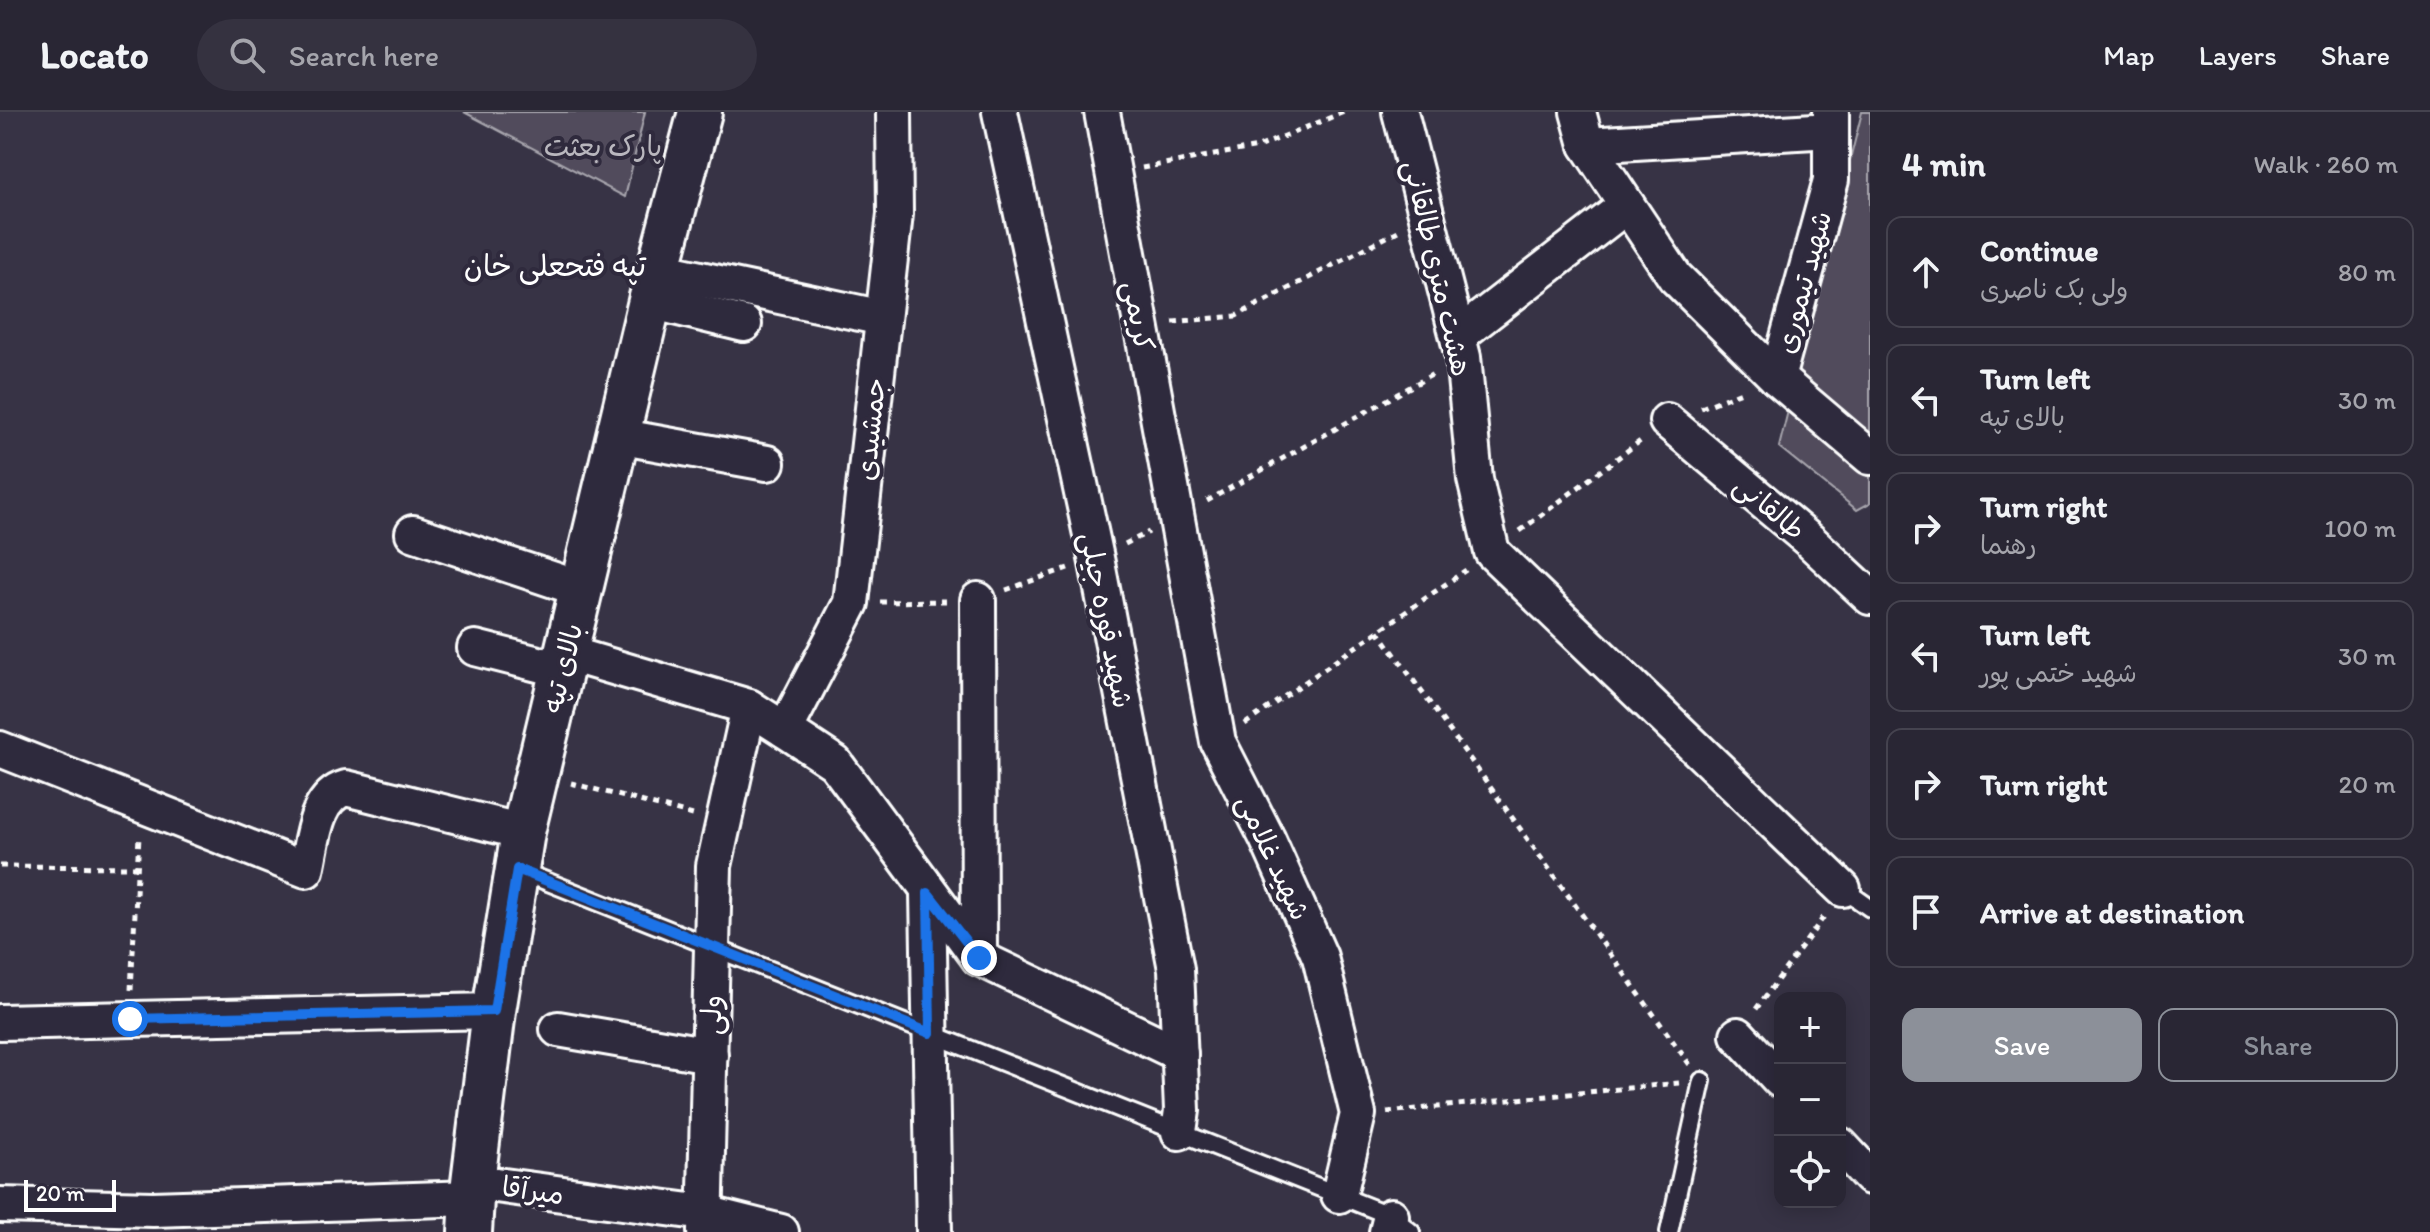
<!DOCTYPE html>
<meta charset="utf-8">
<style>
body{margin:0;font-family:Itim,"Playpen Sans Arabic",sans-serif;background:#353240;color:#f1f3f6}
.controls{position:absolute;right:24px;bottom:24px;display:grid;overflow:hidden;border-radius:16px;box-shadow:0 4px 20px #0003}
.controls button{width:72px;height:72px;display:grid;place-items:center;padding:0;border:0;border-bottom:2px solid #45434f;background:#292634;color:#f1f3f6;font:40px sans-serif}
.scale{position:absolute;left:24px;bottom:20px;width:92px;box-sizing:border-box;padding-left:8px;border:4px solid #fff;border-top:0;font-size:22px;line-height:28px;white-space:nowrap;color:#fff;-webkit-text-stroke:6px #2f2a3d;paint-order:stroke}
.stop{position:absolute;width:24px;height:24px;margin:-18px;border:6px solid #1a73e8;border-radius:50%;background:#fff}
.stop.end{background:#1a73e8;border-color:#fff;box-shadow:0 2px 8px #0008}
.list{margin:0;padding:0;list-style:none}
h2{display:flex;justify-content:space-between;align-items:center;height:104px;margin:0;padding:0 32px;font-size:34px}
h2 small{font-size:26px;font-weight:400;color:#a5a5ac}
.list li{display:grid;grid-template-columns:52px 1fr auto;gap:24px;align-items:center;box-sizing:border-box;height:112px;margin:0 16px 16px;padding:0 16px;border:2px solid #45434f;border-radius:16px}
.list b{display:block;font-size:30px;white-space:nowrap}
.list p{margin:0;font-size:26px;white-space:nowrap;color:#a5a5ac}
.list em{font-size:26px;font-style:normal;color:#a5a5ac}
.actions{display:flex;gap:16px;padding:24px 32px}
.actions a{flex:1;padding:18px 0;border:2px solid #8c9099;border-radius:16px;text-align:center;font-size:28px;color:#8c9099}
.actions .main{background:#8c9099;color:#fff}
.icon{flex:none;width:44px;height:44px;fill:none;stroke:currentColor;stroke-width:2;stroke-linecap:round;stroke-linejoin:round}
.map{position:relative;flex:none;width:1870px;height:1120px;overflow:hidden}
header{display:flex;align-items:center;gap:48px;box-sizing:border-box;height:112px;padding:0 40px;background:#292634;border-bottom:2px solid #45434f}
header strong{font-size:38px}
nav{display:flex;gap:44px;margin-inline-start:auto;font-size:28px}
.search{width:560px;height:72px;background:#353240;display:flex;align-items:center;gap:20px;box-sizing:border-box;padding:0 28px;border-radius:44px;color:#a5a5ac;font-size:30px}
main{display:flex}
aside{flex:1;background:#292634}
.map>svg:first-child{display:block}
.green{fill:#514c5c;stroke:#a8a6ae;stroke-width:2}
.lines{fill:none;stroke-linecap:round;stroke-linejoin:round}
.service-casing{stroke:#fff;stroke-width:22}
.minor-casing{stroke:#fff;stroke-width:40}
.tertiary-casing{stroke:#fff;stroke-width:48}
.path{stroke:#fff;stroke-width:5;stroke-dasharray:6 6;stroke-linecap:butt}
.service{stroke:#2f2a3d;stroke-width:16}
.minor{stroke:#2f2a3d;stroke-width:34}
.tertiary{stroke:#2f2a3d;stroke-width:42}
.route{stroke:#1a73e8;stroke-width:10}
.labels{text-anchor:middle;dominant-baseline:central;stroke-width:8;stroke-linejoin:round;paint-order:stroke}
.park-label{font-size:28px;fill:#b9b7be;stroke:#2f2a3d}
.street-label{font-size:28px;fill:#fff;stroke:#2f2a3d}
.neighbourhood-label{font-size:30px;fill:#fff;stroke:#2f2a3d}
</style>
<header>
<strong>Locato</strong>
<div class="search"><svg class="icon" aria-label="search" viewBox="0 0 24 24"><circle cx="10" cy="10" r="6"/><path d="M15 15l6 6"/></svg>Search here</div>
<nav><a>Map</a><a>Layers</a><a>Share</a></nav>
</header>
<main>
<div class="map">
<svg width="1870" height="1120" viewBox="0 0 1870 1120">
<rect width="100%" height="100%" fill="#373345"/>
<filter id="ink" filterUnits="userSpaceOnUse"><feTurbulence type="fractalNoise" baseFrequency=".0125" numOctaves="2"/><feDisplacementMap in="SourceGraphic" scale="16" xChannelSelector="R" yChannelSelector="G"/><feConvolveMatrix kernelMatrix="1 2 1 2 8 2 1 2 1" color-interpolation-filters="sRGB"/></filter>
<g filter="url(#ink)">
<g class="green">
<polygon points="464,0 645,0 625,85"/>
<polygon points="1862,0 1870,0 1870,391 1857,398 1779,335"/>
</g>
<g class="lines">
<g class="service-casing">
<g id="service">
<polyline points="518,758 1391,1104 1411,1120"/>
<polyline points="1843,777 1870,796"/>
<polyline points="1669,1120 1702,969"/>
</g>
</g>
<g class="minor-casing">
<g id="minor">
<polyline points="1000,0 1096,446 1176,857 1182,998 1179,1020"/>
<polyline points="1102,0 1218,630 1267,726 1320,845 1358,1002 1339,1083"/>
<polyline points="1400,0 1463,245 1475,367 1492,440 1843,777"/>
<polyline points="1578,0 1587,33 1675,165 1777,266 1870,345"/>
<polyline points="1587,33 1831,18"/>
<polyline points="658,158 883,206"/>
<polyline points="650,189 744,212"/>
<polyline points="1458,224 1627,93"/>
<polyline points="1777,266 1831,68 1831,0"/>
<polyline points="1667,309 1809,428 1870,485"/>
<polyline points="617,324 767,351"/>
<polyline points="413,421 581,477"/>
<polyline points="978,488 979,846"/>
<polyline points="475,536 562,558"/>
<polyline points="566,541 749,595 785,618 835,651 979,846 1180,942"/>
<polyline points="785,618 851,491 895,102 894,0"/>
<path d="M0,637L306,758C313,729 314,685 346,676L523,720"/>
<polyline points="928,781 934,1120"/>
<polyline points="0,910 494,899"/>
<polyline points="558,917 710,943"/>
<polyline points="1738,923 1780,968"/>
<polyline points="1840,1033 1870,1065"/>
<polyline points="473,1070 705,1101 781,1120"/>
<polyline points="0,1093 153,1097 472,1086"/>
<polyline points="705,1120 714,754 749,595"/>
<polyline points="1387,1120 1391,1104"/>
</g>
</g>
<g class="tertiary-casing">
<polyline id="tertiary" points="470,1120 473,1070 494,899 523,720 650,189 700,0"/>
</g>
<g class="path">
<polyline points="1142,56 1258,35 1344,0"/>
<polyline points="1173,210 1236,204 1398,119"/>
<polyline points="1701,296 1744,279"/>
<polyline points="1207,389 1435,261"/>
<polyline points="1520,419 1643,327"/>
<polyline points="1125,432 1149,420"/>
<polyline points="1006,478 1068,456"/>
<polyline points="880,490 946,489"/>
<polyline points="1378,519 1690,953"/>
<polyline points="1245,612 1466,458"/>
<polyline points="571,671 693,703"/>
<polyline points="0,754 136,755"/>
<polyline points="131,878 139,724"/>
<polyline points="1756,897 1826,802"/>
<polyline points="1387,1000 1679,971"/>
</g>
<use href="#service" class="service"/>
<use href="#minor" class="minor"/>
<use href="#tertiary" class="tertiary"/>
</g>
</g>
<g class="lines" filter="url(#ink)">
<polyline class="route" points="130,907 494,899 517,757 930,921 928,781 979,846"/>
</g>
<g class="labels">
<g class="park-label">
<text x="603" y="34">پارک بعثت</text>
</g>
<g class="street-label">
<text transform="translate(1438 156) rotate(77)">هشت متری طالقانی</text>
<text transform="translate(1803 170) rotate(-75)">شهید تیموری</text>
<text transform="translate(1139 204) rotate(80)">کریمی</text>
<text transform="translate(870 317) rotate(-84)">جمشیدی</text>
<text transform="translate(1770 395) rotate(40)">طالقانی</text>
<text transform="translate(1107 508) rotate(79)">شهید قوره جیلی</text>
<text transform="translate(562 556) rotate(-76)">بالای تپه</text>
<text transform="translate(1274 745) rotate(65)">شهید غلامی</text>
<text transform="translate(711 903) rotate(-89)">ولی</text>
<text transform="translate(533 1078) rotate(8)">میرآقا</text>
</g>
<g class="neighbourhood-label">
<text x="555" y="153">تپه فتحعلی خان</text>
</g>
</g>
</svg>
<div class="controls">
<button>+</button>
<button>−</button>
<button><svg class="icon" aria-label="locate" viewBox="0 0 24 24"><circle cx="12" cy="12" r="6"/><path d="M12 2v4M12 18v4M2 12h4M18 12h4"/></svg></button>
</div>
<div class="scale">20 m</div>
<div class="stop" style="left:130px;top:907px"></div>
<div class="stop end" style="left:979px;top:846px"></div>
</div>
<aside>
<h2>4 min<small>Walk · 260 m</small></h2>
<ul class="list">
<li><svg class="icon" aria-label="ahead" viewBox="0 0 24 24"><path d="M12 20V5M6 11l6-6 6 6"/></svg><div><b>Continue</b><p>ولی بک ناصری</p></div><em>80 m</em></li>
<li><svg class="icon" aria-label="left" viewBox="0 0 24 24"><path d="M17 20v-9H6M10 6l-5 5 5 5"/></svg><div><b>Turn left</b><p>بالای تپه</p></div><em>30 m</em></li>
<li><svg class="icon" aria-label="right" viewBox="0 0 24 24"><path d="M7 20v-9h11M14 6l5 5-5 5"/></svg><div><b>Turn right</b><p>رهنما</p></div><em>100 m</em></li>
<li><svg class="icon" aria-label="left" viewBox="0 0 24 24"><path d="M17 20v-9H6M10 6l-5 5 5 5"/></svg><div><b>Turn left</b><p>شهید ختمی پور</p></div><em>30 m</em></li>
<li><svg class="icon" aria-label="right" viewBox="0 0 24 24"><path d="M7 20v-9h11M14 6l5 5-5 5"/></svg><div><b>Turn right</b></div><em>20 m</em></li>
<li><svg class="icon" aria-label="arrive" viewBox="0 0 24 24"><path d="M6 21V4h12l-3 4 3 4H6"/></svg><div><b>Arrive at destination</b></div></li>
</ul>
<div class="actions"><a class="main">Save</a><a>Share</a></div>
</aside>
</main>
